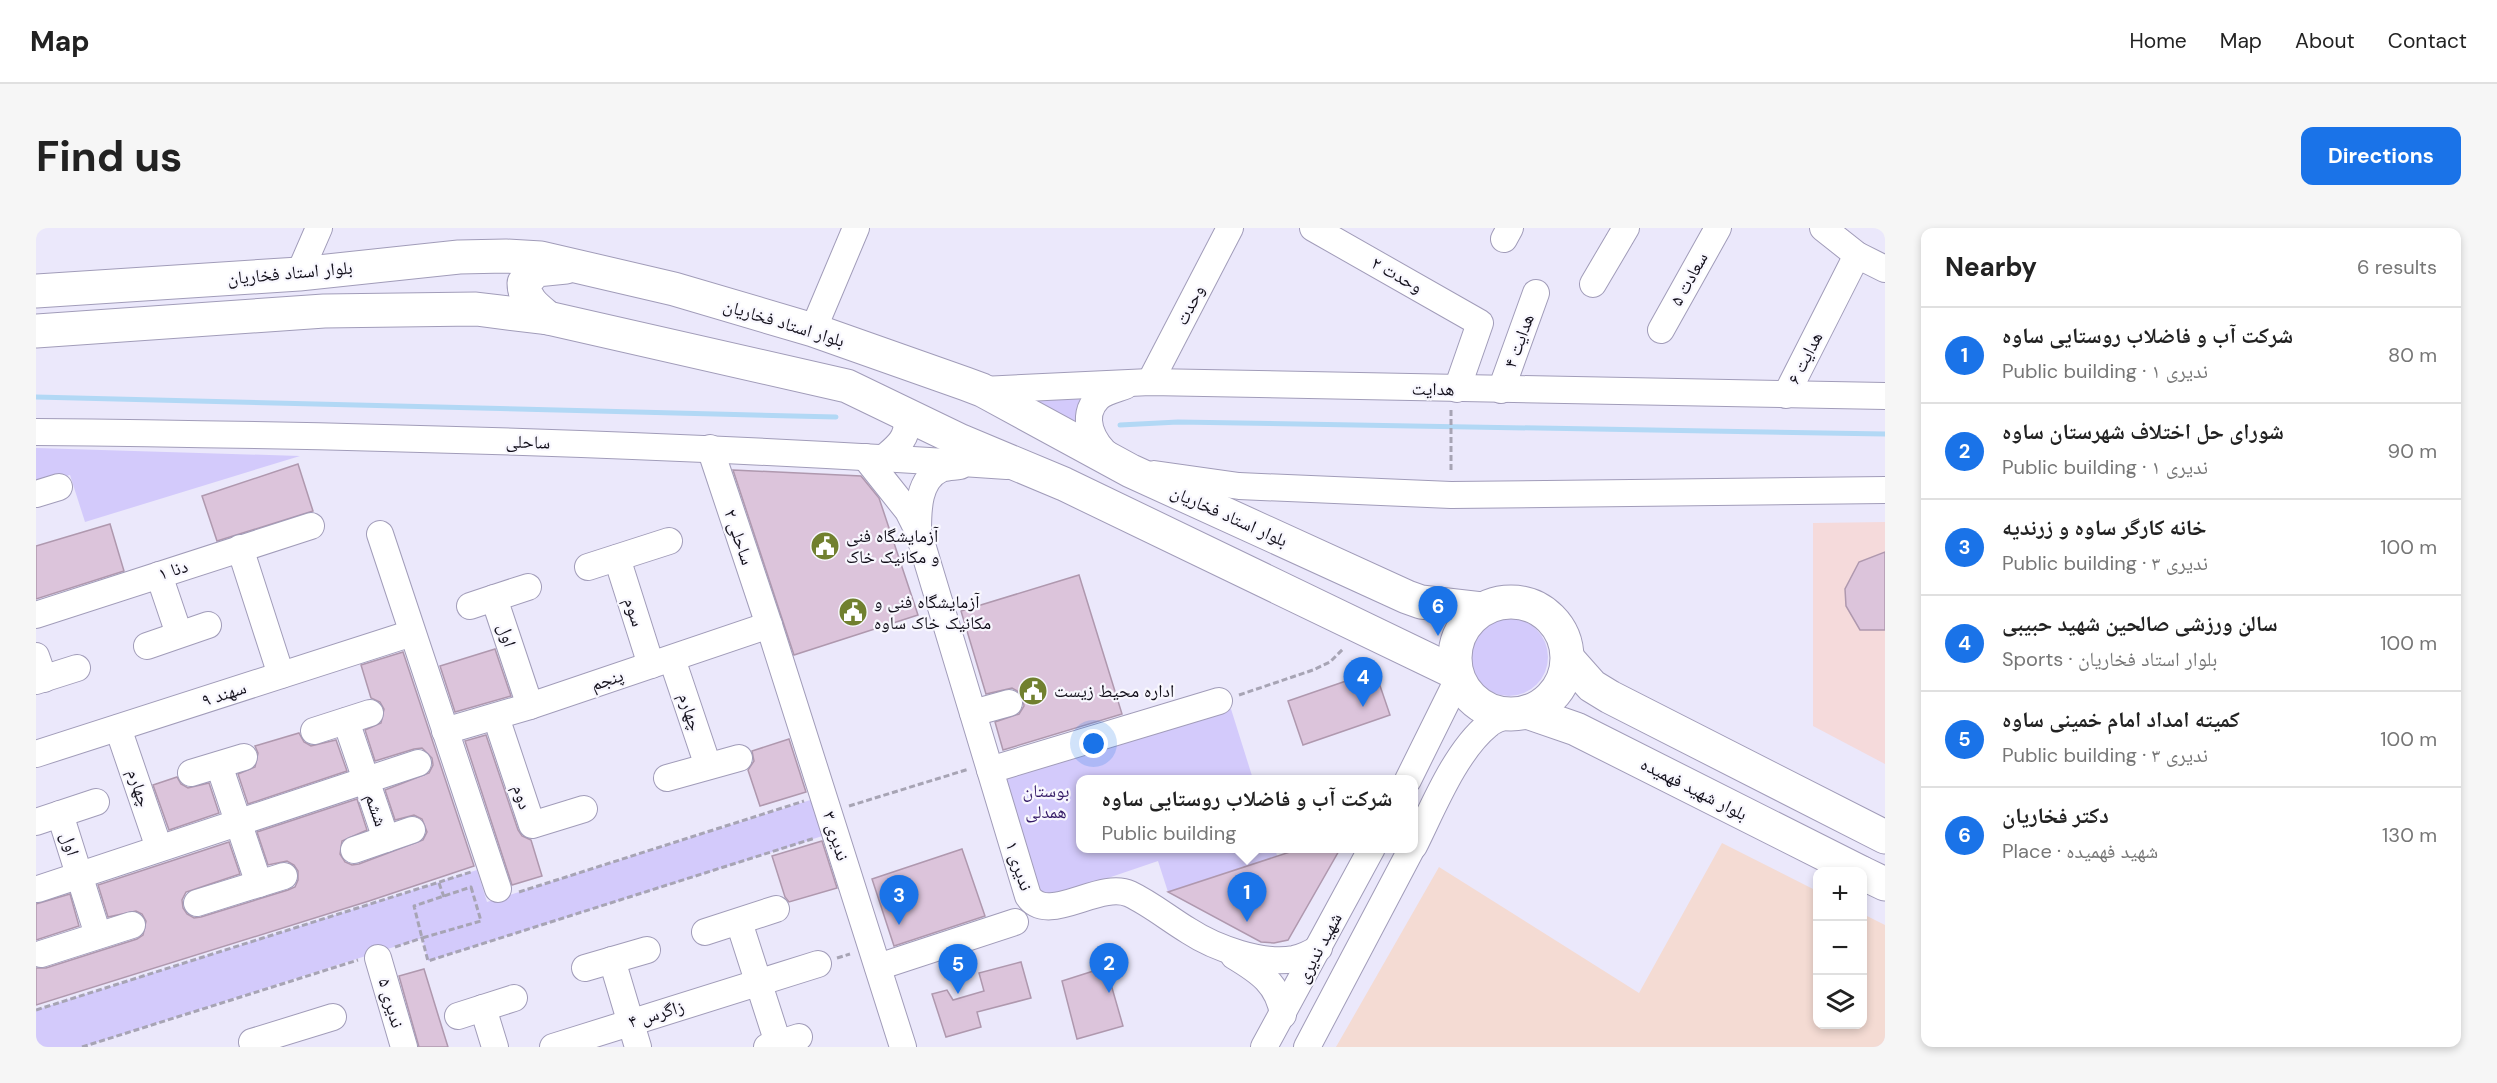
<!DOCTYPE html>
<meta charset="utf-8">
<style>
body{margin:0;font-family:"DM Sans","Noto Naskh Arabic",sans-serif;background:#f6f6f6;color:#222}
.controls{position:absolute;right:18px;bottom:18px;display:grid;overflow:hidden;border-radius:12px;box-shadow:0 3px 9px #0003}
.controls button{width:54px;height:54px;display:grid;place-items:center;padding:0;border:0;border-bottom:2px solid #e0e0e0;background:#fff;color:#222;font:30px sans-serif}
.you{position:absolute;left:1058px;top:516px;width:21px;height:21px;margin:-15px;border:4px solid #fff;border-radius:50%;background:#1a73e8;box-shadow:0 0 0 9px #1a73e833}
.badge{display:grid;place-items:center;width:39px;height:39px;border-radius:50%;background:#1a73e8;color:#fff;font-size:20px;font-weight:700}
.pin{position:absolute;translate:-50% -50px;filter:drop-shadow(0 2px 3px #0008)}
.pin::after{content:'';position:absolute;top:32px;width:21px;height:18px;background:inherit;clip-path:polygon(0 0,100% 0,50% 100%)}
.popup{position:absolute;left:1040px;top:547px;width:342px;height:78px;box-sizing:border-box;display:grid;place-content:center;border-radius:12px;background:#fff;filter:drop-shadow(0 2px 4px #0005);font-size:20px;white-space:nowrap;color:#767676}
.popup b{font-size:22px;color:#222}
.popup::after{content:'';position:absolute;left:50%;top:100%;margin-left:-12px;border:12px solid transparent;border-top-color:#fff}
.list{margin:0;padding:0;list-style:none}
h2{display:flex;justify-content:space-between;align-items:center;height:78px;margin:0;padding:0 24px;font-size:26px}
h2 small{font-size:20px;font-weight:400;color:#767676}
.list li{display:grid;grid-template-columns:39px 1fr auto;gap:18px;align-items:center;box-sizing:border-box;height:96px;padding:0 24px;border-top:2px solid #e0e0e0}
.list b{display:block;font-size:22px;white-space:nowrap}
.list p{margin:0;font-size:20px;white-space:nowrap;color:#767676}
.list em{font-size:20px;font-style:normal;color:#767676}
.icon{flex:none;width:33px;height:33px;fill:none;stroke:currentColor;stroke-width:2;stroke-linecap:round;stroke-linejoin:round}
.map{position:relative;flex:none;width:1849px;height:819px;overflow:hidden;border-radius:12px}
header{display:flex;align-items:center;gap:36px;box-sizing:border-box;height:84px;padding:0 30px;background:#fff;border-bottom:2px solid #e0e0e0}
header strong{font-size:28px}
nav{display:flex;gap:33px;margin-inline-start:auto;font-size:21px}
.intro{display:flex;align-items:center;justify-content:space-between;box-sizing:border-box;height:144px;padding:0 36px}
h1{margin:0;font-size:42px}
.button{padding:15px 27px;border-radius:12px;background:#1a73e8;color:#fff;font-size:21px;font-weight:700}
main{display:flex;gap:36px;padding:0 36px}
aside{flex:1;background:#fff;border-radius:12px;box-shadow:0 3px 9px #0003}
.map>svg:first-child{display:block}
.commercial{fill:#f4dbd3}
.education{fill:#f5dadb}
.green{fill:#d3cafb}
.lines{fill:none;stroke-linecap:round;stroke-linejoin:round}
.stream{stroke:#b2d8f5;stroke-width:5}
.building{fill:#dcc4db;stroke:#af98ae;stroke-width:1.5}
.minor-casing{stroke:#a19cb9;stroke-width:28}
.major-casing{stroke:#a19cb9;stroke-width:35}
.path{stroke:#a7a4b4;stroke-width:3;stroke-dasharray:6 3;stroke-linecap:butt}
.minor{stroke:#fff;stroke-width:26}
.major{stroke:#fff;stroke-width:33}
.labels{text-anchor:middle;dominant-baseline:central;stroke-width:4.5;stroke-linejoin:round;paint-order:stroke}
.street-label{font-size:18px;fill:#120f1a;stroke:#f8f7fe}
.poi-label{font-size:18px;fill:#120f1a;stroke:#f8f7fe;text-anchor:start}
.park-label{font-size:18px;fill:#341a66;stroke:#f8f7fe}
</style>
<header>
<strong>Map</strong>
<nav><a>Home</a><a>Map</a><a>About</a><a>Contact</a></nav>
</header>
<div class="intro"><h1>Find us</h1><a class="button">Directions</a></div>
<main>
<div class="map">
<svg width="1849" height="819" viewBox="0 0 1849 819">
<rect width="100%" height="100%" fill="#ebe8fb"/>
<polygon class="commercial" points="1686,615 1781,663 1782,796 1826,796 1827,686 1849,697 1849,819 1300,819 1403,639 1603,765"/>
<polygon class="education" points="1849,294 1849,536 1777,498 1777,295"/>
<g class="green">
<polygon points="1057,162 1048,206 981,168"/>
<polygon points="0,220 264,228 49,294 34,247 0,257"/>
<circle cx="1473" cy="429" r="39"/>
<path d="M1195,481L1217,551L1044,552V620H1239L1241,628L1132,664L1122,633L1025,666C1016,668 1007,666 1000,660L967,551Z"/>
<polygon points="787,568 799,604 392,733 386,710 46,819 0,819 0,782 441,642 451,674"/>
</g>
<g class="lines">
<g class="stream">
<polyline points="0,169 800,189"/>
<polyline points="1084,197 1142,194 1849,206"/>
</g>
</g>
<g class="building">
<polygon points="262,236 277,283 181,313 166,268"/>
<polygon points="697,242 825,248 843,270 882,387 758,427"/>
<polygon points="74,296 88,343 0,371 0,318"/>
<polygon points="1849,324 1849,402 1824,402 1810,378 1809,361 1823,334"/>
<polygon points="1043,347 1086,486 967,522 959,494 983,486 988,478 987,470 983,464 976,460 950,466 925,383"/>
<polygon points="459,421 475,468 419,484 404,438"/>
<polygon points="367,424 438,638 333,673 0,777 0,740 10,740 101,711 107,707 110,693 106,686 100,683 72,689 62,657 193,614 204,646 150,664 146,672 147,680 151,686 158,690 165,689 252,662 259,659 262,652 262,643 258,637 251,633 232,637 221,604 321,571 331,602 306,613 304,626 309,634 316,637 323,636 387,612 391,604 386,591 378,587 359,592 349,562 393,545 397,537 396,530 386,520 378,521 339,533 329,502 345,495 348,481 344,474 335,470 325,437"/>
<polygon points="1339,443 1354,487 1267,517 1252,473"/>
<polygon points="263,505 268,514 275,518 300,512 311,543 212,576 202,546 219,539 222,525 219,518"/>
<polygon points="450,507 482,602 486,608 495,612 506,648 476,657 429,513"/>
<polygon points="753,511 770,564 724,578 712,542 718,533 716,523"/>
<polygon points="141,549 145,556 152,560 173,555 183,585 133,602 117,557"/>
<polygon points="786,613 801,660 753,674 749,669 736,628"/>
<polygon points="926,621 949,688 858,718 836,651"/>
<polygon points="1263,621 1304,621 1252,712 1238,715 1225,714 1132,664"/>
<polygon points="34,666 43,698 0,712 0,676"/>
<polygon points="985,734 995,770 941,784 945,799 910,809 896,766 911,762 917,772 948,763 943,745"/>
<polygon points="1070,739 1087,798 1041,811 1026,753"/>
<polygon points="388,741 403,790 412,819 383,819 363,748"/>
</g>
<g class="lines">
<g class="minor-casing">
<g id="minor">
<polyline points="1277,0 1444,95 1421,161"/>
<polyline points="1787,0 1821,27 1849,41"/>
<polyline points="1468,11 1474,0"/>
<polyline points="263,46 283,0"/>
<polyline points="1557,56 1590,0"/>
<polyline points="777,102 820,0"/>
<polyline points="1625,102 1682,0"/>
<polyline points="1114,154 1194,0"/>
<polyline points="946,162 1114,154 1849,168"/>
<polyline points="1465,162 1500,65"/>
<polyline points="1750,167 1821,27"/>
<path d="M0,204C324,207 648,216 971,238"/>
<polyline points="674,220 733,397 867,819"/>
<path d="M829,229L872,283L882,303L992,668C1012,698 1063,652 1094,666C1115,676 1133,691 1153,703C1179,720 1227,737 1258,731C1267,729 1275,725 1283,720"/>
<path d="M1074,229C1057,215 1043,189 1062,170C1068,164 1081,161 1089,158"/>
<path d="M848,230C860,219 871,212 871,194L854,176"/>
<polyline points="1118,246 1203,258 1415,267 1849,262"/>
<polyline points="0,266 23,259"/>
<path d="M882,303C882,283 882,251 905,241C910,239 918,239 924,238"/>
<polyline points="344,306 462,661"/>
<polyline points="204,320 245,447"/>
<polyline points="581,330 615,437"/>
<polyline points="552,339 633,313"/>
<polyline points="123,347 143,406"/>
<polyline points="492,359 458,370 494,478"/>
<polyline points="434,378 458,370"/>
<polyline points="0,387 275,298"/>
<polyline points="111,418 172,397"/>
<polyline points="0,428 8,451"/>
<polyline points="636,431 672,538"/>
<polyline points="0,453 41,440"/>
<polyline points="937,485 973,475"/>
<polyline points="460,489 496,597 548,581"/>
<polyline points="310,493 350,611"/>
<polyline points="82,500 123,620"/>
<polyline points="278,503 334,485"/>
<polyline points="409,503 494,478 733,397"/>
<polyline points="0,526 376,405"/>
<polyline points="183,537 223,656"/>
<polyline points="954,542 1183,473"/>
<polyline points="155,545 208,529"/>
<polyline points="631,550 703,530"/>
<polyline points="1372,552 1422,451"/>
<polyline points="24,586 62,707"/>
<polyline points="0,594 60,574"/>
<path d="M1378,618C1397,580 1419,524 1452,497C1457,492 1466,490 1473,486"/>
<polyline points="318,622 376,602"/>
<polyline points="2,661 382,535"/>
<polyline points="161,675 248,648"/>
<polyline points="703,694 742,815"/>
<polyline points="669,704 740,681"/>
<polyline points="5,726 96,697"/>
<path d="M1198,728C1223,743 1243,756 1247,787"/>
<polyline points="342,730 368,819"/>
<polyline points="576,732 602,819"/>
<polyline points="842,739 979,694"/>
<polyline points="549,740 611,722"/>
<polyline points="447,780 459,819"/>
<polyline points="422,788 478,770"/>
<polyline points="216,814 297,789"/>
<polyline points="517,819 782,736"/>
<polyline points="731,819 763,809"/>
<polyline points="1228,819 1336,620"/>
<polyline points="1271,819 1376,620"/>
</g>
</g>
<g class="major-casing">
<g id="major">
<polyline points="0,63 263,46 423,29 470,28 505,30 638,61 777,102 930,156 946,162 1095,243 1371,369 1385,374 1446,381"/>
<path d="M512,90C500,80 488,72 488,55L500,42L530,39"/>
<polyline points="0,103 288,83 440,81 512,90 811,158 925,213 1028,256 1420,445"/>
<circle cx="1475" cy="430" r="56"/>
<polyline points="1532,431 1556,458 1574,469 1849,609"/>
<polyline points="1491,484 1540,501 1824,644"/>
<polyline points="1826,645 1849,656"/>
</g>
</g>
<g class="path">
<polyline points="1415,182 1415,245"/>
<polyline points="1203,467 1277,442 1294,434 1308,420"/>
<polyline points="813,578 933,541"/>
<polyline points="403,655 408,669"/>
<polygon points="435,659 445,693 386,710 378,678"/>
<polyline points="483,664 768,573"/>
<polyline points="359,719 386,710 392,733 779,610"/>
<polyline points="801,730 814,726"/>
<polyline points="0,782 435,644"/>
<polyline points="46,819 322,732"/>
</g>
<use href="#minor" class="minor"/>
<use href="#major" class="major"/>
</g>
<defs>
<g id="civic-disc" transform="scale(1.5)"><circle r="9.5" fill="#71802f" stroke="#f8f7fe"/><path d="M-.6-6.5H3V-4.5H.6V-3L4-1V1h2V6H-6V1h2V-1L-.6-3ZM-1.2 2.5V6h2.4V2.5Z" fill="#fff"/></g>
</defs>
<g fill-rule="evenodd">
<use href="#civic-disc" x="789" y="318"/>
<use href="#civic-disc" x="817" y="384"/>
<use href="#civic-disc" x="997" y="463"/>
</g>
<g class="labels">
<g class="street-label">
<text transform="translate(254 45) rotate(-5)">بلوار استاد فخاریان</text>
<text transform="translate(1361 47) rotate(29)">وحدت ۲</text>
<text transform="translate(1653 51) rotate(-61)">سعادت ۵</text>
<text transform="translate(1154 77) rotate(-63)">وحدت</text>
<text transform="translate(748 95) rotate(17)">بلوار استاد فخاریان</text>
<text transform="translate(1483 113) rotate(-70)">هدایت ۴</text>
<text transform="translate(1769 130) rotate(-63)">هدایت ۶</text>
<text transform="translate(1397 161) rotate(1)">هدایت</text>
<text transform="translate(492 214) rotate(2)">ساحلی</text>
<text transform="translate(1193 288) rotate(24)">بلوار استاد فخاریان</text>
<text transform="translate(703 309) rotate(71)">ساحلی ۲</text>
<text transform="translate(137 342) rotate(-18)">دنا ۱</text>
<text transform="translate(598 384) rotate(72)">سوم</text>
<text transform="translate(471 407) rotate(72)">اول</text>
<text transform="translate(571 452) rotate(-19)">پنجم</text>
<text transform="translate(188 466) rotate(-18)">سهند ۹</text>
<text transform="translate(654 484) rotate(72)">چهارم</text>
<text transform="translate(103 560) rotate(72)">چهارم</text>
<text transform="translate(1658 561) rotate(27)">بلوار شهید فهمیده</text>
<text transform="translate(486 569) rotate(72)">دوم</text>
<text transform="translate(340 582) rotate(71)">ششم</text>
<text transform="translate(800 608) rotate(73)">ندیری ۳</text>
<text transform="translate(34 616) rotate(73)">اول</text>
<text transform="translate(983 638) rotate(72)">ندیری ۱</text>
<text transform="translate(1283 720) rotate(-62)">شهید ندیری</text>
<text transform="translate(355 775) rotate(74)">ندیری ۵</text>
<text transform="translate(620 786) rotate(-17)">زاگرس ۴</text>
</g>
<g class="poi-label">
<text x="810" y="308">آزمایشگاه فنی<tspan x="810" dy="21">و مکانیک خاک</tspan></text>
<text x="838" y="374">آزمایشگاه فنی و<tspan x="838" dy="21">مکانیک خاک ساوه</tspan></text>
<text x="1018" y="463">اداره محیط زیست</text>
</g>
<g class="park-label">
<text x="1010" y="563">بوستان<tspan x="1010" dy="21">همدلی</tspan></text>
</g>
</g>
</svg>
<div class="controls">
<button>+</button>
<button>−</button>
<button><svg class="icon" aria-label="layers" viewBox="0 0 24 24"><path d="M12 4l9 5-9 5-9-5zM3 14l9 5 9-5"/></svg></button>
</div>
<div class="you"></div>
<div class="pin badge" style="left:1211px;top:694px">1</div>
<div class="popup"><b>شرکت آب و فاضلاب روستایی ساوه</b>Public building</div>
<div class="pin badge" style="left:1073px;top:765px">2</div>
<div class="pin badge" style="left:863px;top:697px">3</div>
<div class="pin badge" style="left:1327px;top:479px">4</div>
<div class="pin badge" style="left:922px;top:766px">5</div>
<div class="pin badge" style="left:1402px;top:408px">6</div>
</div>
<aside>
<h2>Nearby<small>6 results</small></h2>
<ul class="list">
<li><span class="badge">1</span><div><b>شرکت آب و فاضلاب روستایی ساوه</b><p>Public building · ندیری ۱</p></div><em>80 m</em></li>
<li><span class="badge">2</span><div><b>شورای حل اختلاف شهرستان ساوه</b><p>Public building · ندیری ۱</p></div><em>90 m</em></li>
<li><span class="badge">3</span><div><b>خانه کارگر ساوه و زرندیه</b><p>Public building · ندیری ۳</p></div><em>100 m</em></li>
<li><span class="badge">4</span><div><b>سالن ورزشی صالحین شهید حبیبی</b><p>Sports · بلوار استاد فخاریان</p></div><em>100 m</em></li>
<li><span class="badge">5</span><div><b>کمیته امداد امام خمینی ساوه</b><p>Public building · ندیری ۳</p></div><em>100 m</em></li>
<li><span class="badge">6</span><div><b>دکتر فخاریان</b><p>Place · شهید فهمیده</p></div><em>130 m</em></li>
</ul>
</aside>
</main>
